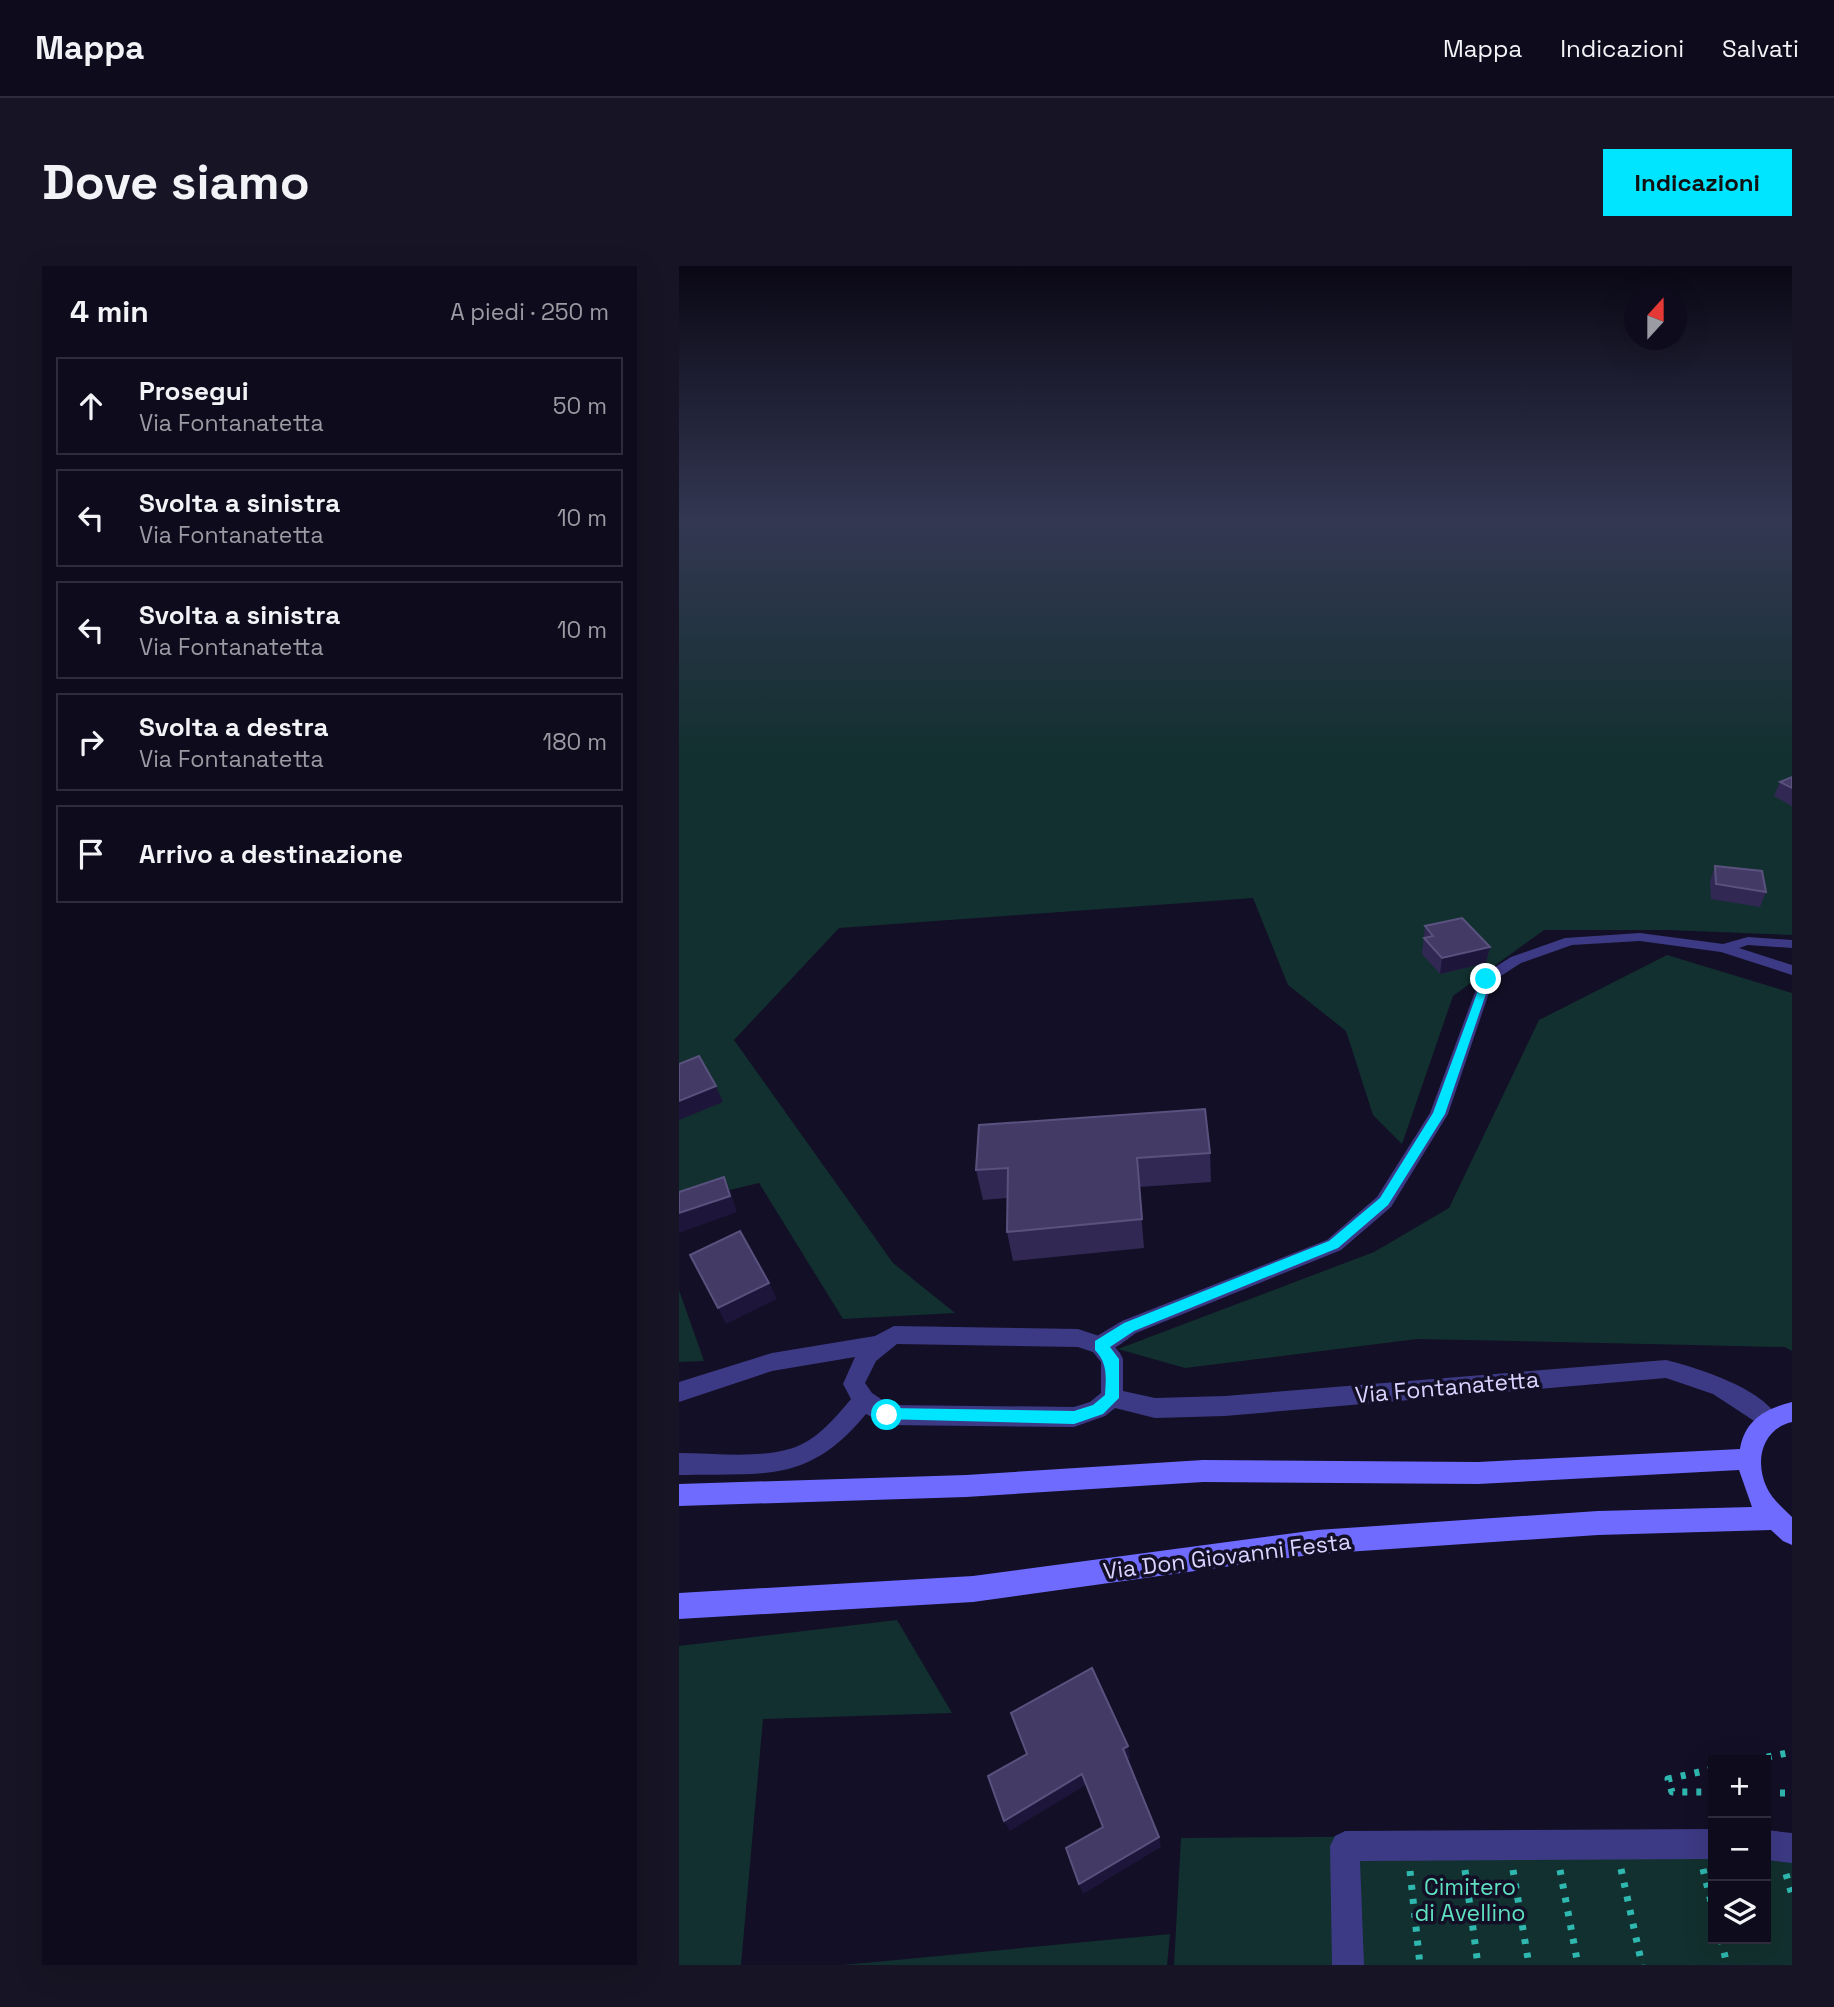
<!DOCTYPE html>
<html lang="it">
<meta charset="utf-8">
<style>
body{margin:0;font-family:"Space Grotesk",sans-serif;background:#171425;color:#f1f3f6}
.controls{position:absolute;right:21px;bottom:21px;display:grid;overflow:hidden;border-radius:0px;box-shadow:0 7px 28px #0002}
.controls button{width:63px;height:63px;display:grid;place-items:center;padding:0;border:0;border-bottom:2px solid #2e2b3b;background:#0e0b1c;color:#f1f3f6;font:35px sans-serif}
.compass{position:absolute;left:945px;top:21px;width:63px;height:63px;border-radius:50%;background:#0e0b1c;box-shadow:0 7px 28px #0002;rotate:21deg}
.stop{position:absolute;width:21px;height:21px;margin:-16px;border:5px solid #00e5ff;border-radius:50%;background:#fff}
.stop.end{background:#00e5ff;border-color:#fff;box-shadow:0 2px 7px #0008}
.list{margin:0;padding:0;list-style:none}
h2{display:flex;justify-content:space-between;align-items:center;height:91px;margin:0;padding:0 28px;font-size:30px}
h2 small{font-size:23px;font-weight:400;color:#9b9ba3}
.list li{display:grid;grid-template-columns:46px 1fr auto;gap:21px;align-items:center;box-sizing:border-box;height:98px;margin:0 14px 14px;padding:0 14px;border:2px solid #2e2b3b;border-radius:0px}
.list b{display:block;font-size:26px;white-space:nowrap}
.list p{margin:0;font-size:23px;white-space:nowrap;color:#9b9ba3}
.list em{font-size:23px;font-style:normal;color:#9b9ba3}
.icon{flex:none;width:38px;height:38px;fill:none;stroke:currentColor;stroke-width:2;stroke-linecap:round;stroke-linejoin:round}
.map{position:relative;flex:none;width:1113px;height:1699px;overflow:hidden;border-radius:0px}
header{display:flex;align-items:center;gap:42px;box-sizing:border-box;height:98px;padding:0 35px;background:#0e0b1c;border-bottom:2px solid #2e2b3b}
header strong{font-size:33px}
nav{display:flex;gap:38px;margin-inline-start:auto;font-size:24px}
.intro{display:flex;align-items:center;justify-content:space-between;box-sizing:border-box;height:168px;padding:0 42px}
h1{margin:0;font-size:49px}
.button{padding:18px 32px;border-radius:0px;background:#00e5ff;color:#111;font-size:24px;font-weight:700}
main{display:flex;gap:42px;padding:0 42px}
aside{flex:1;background:#0e0b1c;border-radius:0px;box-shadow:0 7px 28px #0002}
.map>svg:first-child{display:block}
.green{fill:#12302f}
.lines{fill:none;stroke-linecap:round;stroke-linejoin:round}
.path{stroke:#2fb8b0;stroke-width:7;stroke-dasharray:5 9;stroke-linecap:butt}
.pedestrian{fill:#3d3a85;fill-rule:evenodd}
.minor{fill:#3d3a85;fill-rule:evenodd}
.tertiary{fill:#3d3a85;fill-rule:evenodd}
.secondary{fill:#6f6bff;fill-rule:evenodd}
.wall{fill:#312854}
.shaded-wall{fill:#1d163a}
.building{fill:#433a66;stroke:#5a527e;stroke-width:2}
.route{fill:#00e5ff}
.labels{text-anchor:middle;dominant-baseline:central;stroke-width:7;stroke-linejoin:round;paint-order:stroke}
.near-street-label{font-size:23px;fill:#d9d4ff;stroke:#130f26}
.near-park-label{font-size:23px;fill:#5fe0c0;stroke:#130f26}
</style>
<header>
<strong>Mappa</strong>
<nav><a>Mappa</a><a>Indicazioni</a><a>Salvati</a></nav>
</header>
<div class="intro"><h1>Dove siamo</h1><a class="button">Indicazioni</a></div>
<main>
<aside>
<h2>4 min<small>A piedi · 250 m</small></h2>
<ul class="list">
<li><svg class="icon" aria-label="ahead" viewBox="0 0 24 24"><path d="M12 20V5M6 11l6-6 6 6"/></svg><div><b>Prosegui</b><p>Via Fontanatetta</p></div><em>50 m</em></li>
<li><svg class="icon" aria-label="left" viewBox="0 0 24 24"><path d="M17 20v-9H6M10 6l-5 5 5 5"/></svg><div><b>Svolta a sinistra</b><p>Via Fontanatetta</p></div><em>10 m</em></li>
<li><svg class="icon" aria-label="left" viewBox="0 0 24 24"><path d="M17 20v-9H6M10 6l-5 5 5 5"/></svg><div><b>Svolta a sinistra</b><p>Via Fontanatetta</p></div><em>10 m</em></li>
<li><svg class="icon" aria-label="right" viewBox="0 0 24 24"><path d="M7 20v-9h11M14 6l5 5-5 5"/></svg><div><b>Svolta a destra</b><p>Via Fontanatetta</p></div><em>180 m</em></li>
<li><svg class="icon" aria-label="arrive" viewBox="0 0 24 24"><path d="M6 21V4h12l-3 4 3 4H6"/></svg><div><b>Arrivo a destinazione</b></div></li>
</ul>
</aside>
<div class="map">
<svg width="1113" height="1699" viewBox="0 0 1113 1699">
<rect width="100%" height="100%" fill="#130f26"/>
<g class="green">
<polygon points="0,253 1113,253 1113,669 990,664 865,664 774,730 723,878 694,849 667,765 609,719 574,632 160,662 55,774 214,997 276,1047 164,1053 80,917 0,936"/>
<polygon points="988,689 1113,727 1113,1085 1106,1081 738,1073 506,1102 439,1083 695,986 770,942 860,754"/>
<polygon points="0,1024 25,1095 0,1096"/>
<polygon points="218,1354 273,1447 84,1453 62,1699 0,1699 0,1380"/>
<polygon points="1034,1568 1034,1673 1087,1673 1087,1568 1113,1568 1113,1699 495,1699 502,1572"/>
<polygon points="491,1668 488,1699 164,1699"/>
</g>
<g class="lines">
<g class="path">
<polyline points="1074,1494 1113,1486"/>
<polyline points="1034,1503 989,1513 993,1526 1034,1526"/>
<polyline points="1087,1527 1113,1527"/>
<polyline points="942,1603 963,1699"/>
<polyline points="1024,1603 1034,1644"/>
<polyline points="786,1604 799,1699"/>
<polyline points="834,1604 850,1699"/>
<polyline points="881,1604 899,1699"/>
<polyline points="731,1605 741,1699"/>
<polyline points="1107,1608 1113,1629"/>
<polyline points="1042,1673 1048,1699"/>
</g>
<g class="pedestrian">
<polygon points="1034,1563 1034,1593 681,1595 685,1699 653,1699 651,1580 656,1570 666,1565"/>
<polygon points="1087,1564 1113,1567 1113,1597 1087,1594"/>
</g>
<path class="minor" d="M961,667L1044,678L1069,671L1113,674V682L1069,679L1060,682L1113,699V709L1042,686L961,675L893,679L842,697L814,715L769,848L712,941L662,984L457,1067C445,1075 429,1091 413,1085L410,1079L413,1073L443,1055L648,974L698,931L751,847L802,710L832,691L886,672Z"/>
<path class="tertiary" d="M215,1060L399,1063L429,1073L441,1087L444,1093V1125L476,1132L546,1130L987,1094C1019,1102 1086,1123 1100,1154L1097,1161L1089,1164L1034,1128L987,1112L546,1150L476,1152L436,1142L426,1150L395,1161L208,1159L187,1148C129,1219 83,1207 0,1209V1187C36,1187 79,1193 114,1182C138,1174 157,1151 172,1133L164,1118L176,1091L93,1105L0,1136V1116L93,1087L196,1070ZM218,1078L399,1081L414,1086L422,1096V1127L411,1136L395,1141L211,1139L193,1127L186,1117L197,1095Z"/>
<path class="secondary" d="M1113,1136V1156C1083,1163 1075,1195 1088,1222C1093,1233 1104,1242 1113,1251V1279L1104,1275L1092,1264L919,1269L638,1288L294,1336L0,1353V1327L294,1310L638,1264L919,1245L1073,1241L1060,1204L799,1218L524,1216L287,1231L0,1240V1218L287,1209L524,1194L799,1196L1061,1183C1066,1154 1086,1143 1113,1136Z"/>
</g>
<g class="wall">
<polygon points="1113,511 1113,540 1095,530 1101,516"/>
<polygon points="1036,600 1087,626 1081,641 1032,633 1031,615"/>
<polygon points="746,660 811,681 807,697 761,708 743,688"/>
<polygon points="531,887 532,916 460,921 465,982 334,995 328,966 328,932 304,934 297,904"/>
</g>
<g class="shaded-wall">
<polygon points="811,681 807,697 761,708 763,692"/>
<polygon points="37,820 44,836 0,854 0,835"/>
<polygon points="45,911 52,927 58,946 0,967 0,947"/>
<polygon points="90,1017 98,1033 47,1058 39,1042"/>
<polygon points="449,1480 451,1492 447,1495 444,1483"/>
<polygon points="403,1508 407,1519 331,1565 325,1555"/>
<polygon points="480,1571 482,1581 404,1628 400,1618"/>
</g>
<g class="building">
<polygon points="1113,511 1113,522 1101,516"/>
<polygon points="1036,600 1083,605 1087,626 1037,618"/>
<polygon points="783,652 811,681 763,692 745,672 754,670 746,660"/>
<polygon points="20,790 37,820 0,835 0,798"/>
<polygon points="526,843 531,887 458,892 463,953 328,966 329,902 297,904 300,859"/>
<polygon points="45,911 51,930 0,947 0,926"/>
<polygon points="61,965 90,1017 39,1042 11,989"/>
<polygon points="413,1402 449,1480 444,1483 480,1571 400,1618 387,1582 424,1561 403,1508 325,1555 309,1510 348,1488 332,1447"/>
</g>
<linearGradient id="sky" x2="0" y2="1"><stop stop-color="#0a0815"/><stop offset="0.52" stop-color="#333752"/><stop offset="1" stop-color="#333752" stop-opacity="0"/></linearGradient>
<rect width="1113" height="491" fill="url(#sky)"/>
<path class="route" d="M804,711L812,713L766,848L709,939L659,982L455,1065L431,1081L440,1093V1132L424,1148L395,1158L203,1153L200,1149L203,1144L208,1142L395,1145L414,1139L426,1129C427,1111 429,1098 416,1084V1075L445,1057L650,975L701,932L754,847Z"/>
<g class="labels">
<g class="near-street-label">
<text transform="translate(768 1121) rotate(-5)">Via Fontanatetta</text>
<text transform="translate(548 1290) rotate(-7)">Via Don Giovanni Festa</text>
</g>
<g class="near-park-label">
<text x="791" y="1621">Cimitero<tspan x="791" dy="26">di Avellino</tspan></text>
</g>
</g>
</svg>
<div class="controls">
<button>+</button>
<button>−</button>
<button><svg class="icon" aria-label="layers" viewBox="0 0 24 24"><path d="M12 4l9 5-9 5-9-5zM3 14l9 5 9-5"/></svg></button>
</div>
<svg class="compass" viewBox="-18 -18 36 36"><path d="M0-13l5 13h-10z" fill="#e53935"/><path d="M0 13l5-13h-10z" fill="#9b9ba3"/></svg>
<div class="stop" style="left:208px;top:1149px"></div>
<div class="stop end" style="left:807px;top:713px"></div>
</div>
</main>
